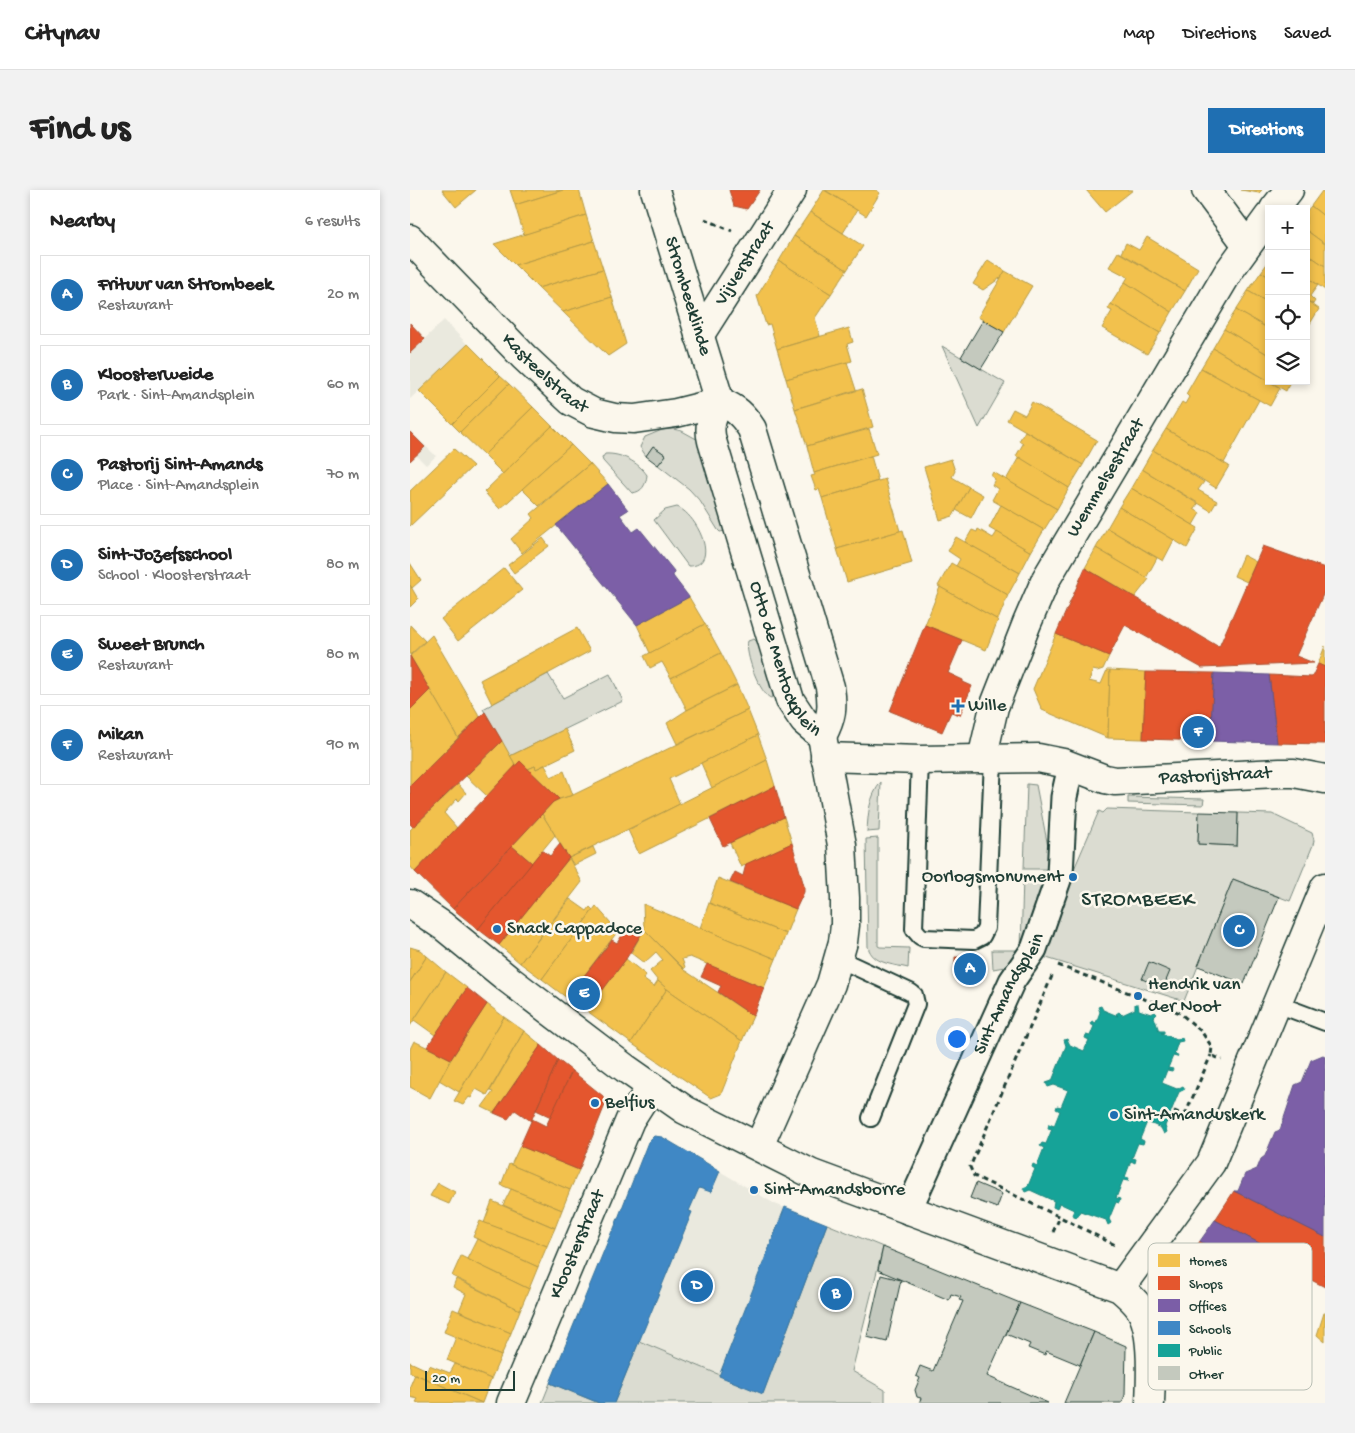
<!DOCTYPE html>
<meta charset="utf-8">
<style>
body{margin:0;font-family:"Gochi Hand",sans-serif;background:#f2f2f2;color:#222}
.controls{position:absolute;right:15px;top:15px;display:grid;overflow:hidden;border-radius:0px;box-shadow:0 2px 8px #0003}
.controls button{width:45px;height:45px;display:grid;place-items:center;padding:0;border:0;border-bottom:1px solid #e0e0e0;background:#fff;color:#222;font:25px sans-serif}
.scale{position:absolute;left:15px;bottom:12px;width:90px;box-sizing:border-box;padding-left:5px;border:2px solid #1f3d34;border-top:0;font-size:14px;line-height:18px;white-space:nowrap;color:#1f3d34;-webkit-text-stroke:4px #fbf7ec;paint-order:stroke}
.you{position:absolute;left:546px;top:848px;width:18px;height:18px;margin:-12px;border:4px solid #fff;border-radius:50%;background:#1a73e8;box-shadow:0 0 0 8px #1a73e833}
.badge{display:grid;place-items:center;width:32px;height:32px;border-radius:50%;background:#1f6fb2;color:#fff;font-size:16px;font-weight:700}
.pin{position:absolute;translate:-50% -50%;border:2px solid #fff;box-shadow:0 1px 5px #0006}
.list{margin:0;padding:0;list-style:none}
h2{display:flex;justify-content:space-between;align-items:center;height:65px;margin:0;padding:0 20px;font-size:21px}
h2 small{font-size:16px;font-weight:400;color:#767676}
.list li{display:grid;grid-template-columns:32px 1fr auto;gap:15px;align-items:center;box-sizing:border-box;height:80px;margin:0 10px 10px;padding:0 10px;border:1px solid #e0e0e0;border-radius:0px}
.list b{display:block;font-size:19px;white-space:nowrap}
.list p{margin:0;font-size:16px;white-space:nowrap;color:#767676}
.list em{font-size:16px;font-style:normal;color:#767676}
.icon{flex:none;width:28px;height:28px;fill:none;stroke:currentColor;stroke-width:2;stroke-linecap:round;stroke-linejoin:round}
.map{position:relative;flex:none;width:915px;height:1213px;overflow:hidden;border-radius:0px}
header{display:flex;align-items:center;gap:30px;box-sizing:border-box;height:70px;padding:0 25px;background:#fff;border-bottom:1px solid #e0e0e0}
header strong{font-size:24px}
nav{display:flex;gap:28px;margin-inline-start:auto;font-size:18px}
.intro{display:flex;align-items:center;justify-content:space-between;box-sizing:border-box;height:120px;padding:0 30px}
h1{margin:0;font-size:35px}
.button{padding:12px 22px;border-radius:0px;background:#1f6fb2;color:#fff;font-size:18px;font-weight:700}
main{display:flex;gap:30px;padding:0 30px}
aside{flex:1;background:#fff;border-radius:0px;box-shadow:0 2px 8px #0003}
.map>svg:first-child{display:block}
.built{fill:#eae9de}
.green{fill:#dbdcd1;stroke:#7d8c82}
.homes{fill:#f2c14e;stroke:#b39946}
.shops{fill:#e4572e;stroke:#a94f30}
.offices{fill:#7b5ea7;stroke:#5f5484}
.schools{fill:#3f88c5;stroke:#35729a}
.public{fill:#17a398;stroke:#19847a}
.building{fill:#c4c9be;stroke:#1f3d34}
.lines{fill:none;stroke-linecap:round;stroke-linejoin:round}
.service-casing{stroke:#1f3d34;stroke-width:20}
.pedestrian-casing{stroke:#1f3d34;stroke-width:29}
.minor-casing{stroke:#1f3d34;stroke-width:31}
.path{stroke:#1f3d34;stroke-width:3;stroke-dasharray:5 4;stroke-linecap:butt}
.service{stroke:#fbf7ec;stroke-width:16}
.pedestrian{stroke:#fbf7ec;stroke-width:25}
.minor{stroke:#fbf7ec;stroke-width:28}
.poi-dot{fill:#1f6fb2;stroke:#fbf7ec;stroke-width:2}
.labels{text-anchor:middle;dominant-baseline:central;stroke-width:5;stroke-linejoin:round;paint-order:stroke}
.street-label{font-size:19px;fill:#1f3d34;stroke:#fbf7ec}
.poi-label{font-size:19px;fill:#1f3d34;stroke:#fbf7ec;text-anchor:start}
.quarter-label{font-size:21px;letter-spacing:1px;fill:#1f3d34;stroke:#fbf7ec}
.key{fill:#fbf7ec;stroke:#b9bfb5;stroke-width:1}
.key-label{font-size:14px;fill:#1f3d34}
</style>
<header>
<strong>Citynav</strong>
<nav><a>Map</a><a>Directions</a><a>Saved</a></nav>
</header>
<div class="intro"><h1>Find us</h1><a class="button">Directions</a></div>
<main>
<aside>
<h2>Nearby<small>6 results</small></h2>
<ul class="list">
<li><span class="badge">A</span><div><b>Frituur van Strombeek</b><p>Restaurant</p></div><em>20 m</em></li>
<li><span class="badge">B</span><div><b>Kloosterweide</b><p>Park · Sint-Amandsplein</p></div><em>60 m</em></li>
<li><span class="badge">C</span><div><b>Pastorij Sint-Amands</b><p>Place · Sint-Amandsplein</p></div><em>70 m</em></li>
<li><span class="badge">D</span><div><b>Sint-Jozefsschool</b><p>School · Kloosterstraat</p></div><em>80 m</em></li>
<li><span class="badge">E</span><div><b>Sweet Brunch</b><p>Restaurant</p></div><em>80 m</em></li>
<li><span class="badge">F</span><div><b>Mikan</b><p>Restaurant</p></div><em>90 m</em></li>
</ul>
</aside>
<div class="map">
<svg width="915" height="1213" viewBox="0 0 915 1213">
<rect width="100%" height="100%" fill="#fbf7ec"/>
<filter id="ink" filterUnits="userSpaceOnUse"><feTurbulence type="fractalNoise" baseFrequency=".02" numOctaves="2"/><feDisplacementMap in="SourceGraphic" scale="10" xChannelSelector="R" yChannelSelector="G"/><feConvolveMatrix kernelMatrix="1 2 1 2 8 2 1 2 1" color-interpolation-filters="sRGB"/></filter>
<g filter="url(#ink)">
<g class="built">
<polygon points="34,130 58,155 0,209 0,163"/>
<polygon points="0,241 26,266 16,275 6,265 0,271"/>
<polygon points="246,946 252,947 365,1014 417,1034 353,1204 230,1151 204,1213 189,1213 140,1193 202,1041 203,1041 238,952 240,948"/>
</g>
<g class="green">
<polygon points="532,156 595,193 569,238"/>
<polygon points="263,239 272,241 292,252 315,341 310,342 308,340 290,311 279,299 248,275 256,265 243,256 236,266 230,257 235,247 252,240"/>
<path d="M195,264C211,263 228,272 237,285C236,295 232,302 222,303L193,271L192,268Z"/>
<path d="M267,317C287,324 312,377 278,376L244,330L255,320Z"/>
<path d="M344,449L349,454L364,504L363,507L361,508C350,505 334,462 338,451Z"/>
<polygon points="138,484 153,508 200,484 213,511 100,566 73,519"/>
<path d="M471,592L469,641L457,642C458,624 459,607 471,592Z"/>
<polygon points="617,594 626,595 638,657 639,679 614,679"/>
<polygon points="718,607 794,609 793,615 718,613"/>
<polygon points="697,619 789,622 788,654 827,656 828,623 862,624 902,643 904,650 903,655 880,711 823,689 774,811 627,765 689,621 693,623"/>
<path d="M468,648V756L470,757L499,758L498,778C482,774 463,774 458,757L456,649Z"/>
<polygon points="613,686 639,687 606,775 583,779 582,760 611,760"/>
<polygon points="417,1034 473,1057 442,1181 475,1200 475,1213 204,1213 229,1151 353,1203"/>
<polygon points="140,1193 189,1213 132,1213"/>
</g>
<g class="homes">
<polygon points="32,0 66,0 46,17"/>
<polygon points="100,0 153,0 105,15"/>
<polygon points="153,0 169,0 176,25 114,45 105,15"/>
<polygon points="414,0 447,20 433,43 400,22"/>
<polygon points="415,0 466,0 470,3 456,26"/>
<polygon points="676,0 723,0 695,22"/>
<polygon points="831,0 852,0 849,3"/>
<polygon points="912,1 915,3 915,27 901,16"/>
<polygon points="901,16 915,27 915,54 896,40 896,22"/>
<polygon points="400,22 453,56 437,80 384,46"/>
<polygon points="176,25 184,51 105,75 84,54"/>
<polygon points="896,40 915,54 915,76 896,63"/>
<polygon points="384,46 437,80 421,104 369,71"/>
<polygon points="737,47 788,78 775,101 711,63 716,53 729,60"/>
<polygon points="184,51 193,79 128,98 105,75"/>
<polygon points="708,62 775,101 762,122 715,92 718,87 699,77"/>
<polygon points="896,63 915,76 915,100 896,86"/>
<polygon points="578,70 595,81 593,86 573,100 563,94"/>
<polygon points="369,71 421,104 405,128 410,146 367,159 360,134 356,135 347,106"/>
<polygon points="859,71 859,87 851,82"/>
<polygon points="193,79 202,107 153,122 128,98"/>
<polygon points="595,81 622,96 594,142 568,127"/>
<polygon points="851,82 859,87 859,113 838,101"/>
<polygon points="896,86 908,95 900,106 905,111 903,114 896,110"/>
<polygon points="715,92 762,122 750,143 701,114"/>
<polygon points="838,101 859,113 859,139 826,120"/>
<polygon points="202,107 216,154 198,166 153,122"/>
<polygon points="896,110 909,119 898,137 896,136"/>
<polygon points="701,114 750,143 737,164 692,138 702,121 698,119"/>
<polygon points="826,120 859,139 859,165 814,139"/>
<polygon points="439,138 443,152 437,154 442,171 376,189 367,159"/>
<polygon points="814,139 859,165 859,191 803,158"/>
<polygon points="58,154 90,186 42,234 9,201"/>
<polygon points="803,158 870,198 860,216 791,178"/>
<polygon points="437,172 446,200 385,219 376,189"/>
<polygon points="791,178 849,210 814,273 756,239 772,212 775,214 779,207 776,204"/>
<polygon points="90,186 99,194 50,242 42,234"/>
<polygon points="859,191 878,191 880,192 876,201"/>
<polygon points="99,194 123,217 74,265 50,242"/>
<polygon points="452,199 463,237 397,256 385,219"/>
<polygon points="622,212 687,250 673,275 597,230 603,219 615,225"/>
<polygon points="123,217 142,236 93,284 74,265"/>
<polygon points="142,236 161,255 90,319 74,302"/>
<polygon points="459,239 467,264 404,283 397,256"/>
<polygon points="756,239 819,276 806,298 743,260"/>
<polygon points="615,241 673,275 659,298 606,266 613,254 609,251"/>
<polygon points="161,255 180,274 129,316 112,299"/>
<polygon points="44,259 63,276 0,336 0,301"/>
<polygon points="743,260 794,292 788,300 807,311 801,321 732,279"/>
<polygon points="461,266 468,291 412,308 409,299 406,300 401,286 405,285 404,283"/>
<polygon points="609,267 659,298 647,319 596,290"/>
<polygon points="541,269 545,281 542,287 559,297 543,326 530,330 514,277"/>
<polygon points="180,274 198,294 112,363 101,349 124,328 121,324"/>
<polygon points="732,279 788,314 784,319 790,323 783,335 721,298"/>
<polygon points="583,282 647,319 634,340 582,310 588,299 582,295 585,289 581,286"/>
<polygon points="475,289 490,341 427,359 412,308"/>
<polygon points="559,297 573,305 561,328 546,320"/>
<polygon points="721,298 788,338 777,358 709,317"/>
<polygon points="591,315 634,340 621,362 579,338"/>
<polygon points="709,317 764,350 753,371 697,338"/>
<polygon points="697,338 747,368 736,388 686,358"/>
<polygon points="568,339 583,348 587,342 621,362 610,383 555,352 562,340 567,342"/>
<polygon points="493,340 502,373 437,392 427,359"/>
<polygon points="546,347 610,383 598,405 546,376 550,369 538,361"/>
<polygon points="133,348 139,356 104,383 98,375"/>
<polygon points="686,358 739,389 725,407 675,378"/>
<polygon points="833,365 846,372 837,392 824,386"/>
<polygon points="0,373 11,390 2,398 0,395"/>
<polygon points="541,373 598,405 588,430 528,396"/>
<polygon points="94,378 112,400 48,451 31,429"/>
<polygon points="0,395 8,409 0,417"/>
<polygon points="530,397 588,430 576,460 515,435"/>
<polygon points="279,407 295,434 240,463 227,435"/>
<polygon points="295,434 311,463 261,488 252,472 240,478 234,466"/>
<polygon points="0,435 15,451 0,465"/>
<polygon points="167,438 180,461 82,514 70,490"/>
<polygon points="646,444 699,466 693,479 687,481 683,480 679,491 691,494 697,480 700,480 698,548 632,520 623,499"/>
<polygon points="22,445 70,527 48,548 0,466"/>
<polygon points="915,456 915,477 908,474"/>
<polygon points="311,463 327,495 277,520 261,488"/>
<polygon points="700,480 736,482 733,549 698,548"/>
<polygon points="327,495 338,520 267,554 257,533 277,520"/>
<polygon points="20,500 48,548 0,596 0,520"/>
<polygon points="338,520 348,545 259,589 270,614 159,668 132,624 143,612 152,608 163,605"/>
<polygon points="155,539 165,560 126,579 125,576 118,579 110,571 106,576 100,566"/>
<polygon points="348,545 357,570 302,598 291,573"/>
<polygon points="92,551 106,576 77,606 56,586"/>
<polygon points="357,570 365,596 229,664 218,640"/>
<polygon points="135,575 141,587 154,581 163,605 149,609 118,579 125,576 126,579"/>
<polygon points="48,594 56,603 49,611 47,609 34,623 47,638 5,682 0,676 0,640"/>
<polygon points="132,624 145,645 122,673 102,656"/>
<polygon points="374,627 382,653 331,677 320,653"/>
<polygon points="183,657 186,664 164,675 159,668"/>
<polygon points="159,668 172,692 110,773 89,755"/>
<polygon points="308,688 386,719 376,744 299,713"/>
<polygon points="160,709 177,721 180,717 183,720 132,789 110,773"/>
<polygon points="299,713 376,744 366,769 290,738"/>
<polygon points="233,714 366,769 354,798 280,767 272,769 275,777 274,779 234,739"/>
<polygon points="186,716 208,741 157,808 132,789"/>
<polygon points="234,739 274,780 343,826 332,851 257,799 248,791 240,781 253,770 246,762 234,773 221,763"/>
<polygon points="0,757 10,760 17,766 0,792"/>
<polygon points="17,766 36,782 0,836 0,792"/>
<polygon points="216,769 236,785 233,789 244,797 248,791 257,799 221,853 177,821"/>
<polygon points="36,782 57,798 25,845 4,830"/>
<polygon points="257,799 332,851 311,904 301,908 221,853"/>
<polygon points="77,814 94,827 49,902 29,890 41,869"/>
<polygon points="94,827 114,841 77,905 66,899 61,908 59,907 53,915 44,911"/>
<polygon points="114,841 131,855 84,923 72,917 83,902 80,901"/>
<polygon points="4,851 41,869 20,908 0,897 0,859"/>
<polygon points="110,956 169,980 160,1000 101,975"/>
<polygon points="99,974 160,1000 152,1020 91,995"/>
<polygon points="28,993 45,1002 39,1014 20,1006"/>
<polygon points="101,999 152,1020 145,1038 93,1015"/>
<polygon points="82,1011 145,1038 137,1056 74,1033"/>
<polygon points="70,1031 137,1056 128,1077 63,1047"/>
<polygon points="67,1049 128,1077 119,1099 57,1069"/>
<polygon points="51,1066 119,1099 110,1120 42,1086"/>
<polygon points="46,1089 110,1120 101,1143 49,1121 56,1104 43,1097"/>
<polygon points="43,1119 101,1143 91,1166 34,1142"/>
<polygon points="914,1123 915,1123 915,1152 907,1145"/>
<polygon points="46,1147 91,1166 81,1189 37,1170"/>
<polygon points="0,1172 17,1180 19,1175 40,1183 45,1174 81,1189 72,1213 0,1182"/>
<polygon points="5,1184 72,1213 9,1213 6,1212 8,1209 0,1207 0,1196"/>
</g>
<g class="shops">
<polygon points="319,0 350,0 337,19 324,16"/>
<polygon points="0,133 15,149 0,163"/>
<polygon points="0,242 15,257 0,271"/>
<polygon points="853,356 915,378 915,400 886,466 904,473 792,478 715,435 699,466 646,444 675,378 809,457"/>
<polygon points="515,435 552,450 538,483 553,490 553,492 562,496 550,525 541,522 532,542 480,521"/>
<polygon points="0,466 20,500 0,520"/>
<polygon points="908,474 915,477 915,554 867,553 859,485 902,487"/>
<polygon points="736,482 804,483 800,551 733,549"/>
<polygon points="75,522 92,551 3,637 0,634 0,596"/>
<polygon points="110,571 149,609 143,612 43,719 5,682"/>
<polygon points="365,596 374,627 313,656 300,629"/>
<polygon points="382,653 394,696 394,702 386,719 320,692 325,682 333,686 336,674"/>
<polygon points="150,654 159,668 89,755 68,739 132,660 140,666"/>
<polygon points="102,656 122,673 68,739 43,719"/>
<polygon points="219,735 232,743 216,769 177,821 157,808 202,750 207,753"/>
<polygon points="545,767 572,768 571,785 545,784"/>
<polygon points="297,774 354,798 343,826 308,802 311,796 291,787"/>
<polygon points="57,798 77,814 41,869 17,857"/>
<polygon points="131,855 148,870 121,931 105,920 98,929 84,923"/>
<polygon points="148,870 162,881 141,927 126,920"/>
<polygon points="162,881 193,906 195,915 169,980 110,956 122,929 136,936"/>
<polygon points="824,1001 915,1047 915,1097 866,1072 870,1064 805,1030"/>
<polygon points="790,1051 853,1091 840,1115 777,1073"/>
</g>
<g class="offices">
<polygon points="198,294 218,320 210,325 223,342 229,338 264,381 263,386 279,407 227,435 146,335"/>
<polygon points="804,483 859,485 867,553 800,551"/>
<polygon points="913,865 915,866 915,1047 824,1001 828,1001 835,984 847,979 851,969 855,966 865,942 870,940 885,895 892,892 901,870"/>
<polygon points="805,1030 870,1064 855,1092 790,1051"/>
</g>
<g class="schools">
<polygon points="244,946 252,947 310,981 301,1002 289,998 279,1021 282,1022 204,1213 189,1213 140,1193 202,1041 203,1041 238,952"/>
<polygon points="375,1017 417,1034 353,1204 309,1186"/>
</g>
<g class="public">
<polygon points="725,814 728,814 729,820 741,824 745,822 747,824 744,827 749,841 754,841 754,843 751,843 767,850 772,848 773,851 768,852 764,864 768,865 767,867 763,866 758,878 763,879 762,881 757,880 752,893 767,899 773,896 775,899 769,902 755,936 757,942 754,944 751,938 737,932 730,949 734,951 733,954 728,953 722,968 726,969 725,973 721,971 715,987 719,988 718,991 713,990 706,1008 710,1009 709,1013 706,1012 699,1029 701,1033 698,1035 696,1030 670,1021 667,1027 664,1026 662,1025 664,1020 649,1013 647,1019 643,1017 644,1011 620,1000 615,1002 613,998 618,996 625,979 622,977 623,974 627,976 634,958 630,956 632,953 636,954 642,939 638,938 639,934 644,936 650,921 646,919 647,916 651,917 658,900 644,895 638,897 636,893 642,891 656,856 654,850 657,849 660,855 674,861 679,850 675,848 676,845 680,846 684,836 680,834 682,831 686,833 690,822 688,817 691,816 693,820 708,826 706,824 709,822 712,825 725,819"/>
<polygon points="340,996 349,1001 347,1004 338,998"/>
</g>
<g class="building">
<polygon points="573,130 594,142 571,179 551,167"/>
<polygon points="243,256 256,265 248,275 236,266"/>
<polygon points="789,622 828,623 827,656 788,654"/>
<polygon points="823,689 869,707 834,794 788,776"/>
<polygon points="739,772 760,781 753,798 732,789"/>
<polygon points="566,993 592,1004 587,1018 560,1008"/>
<polygon points="473,1057 610,1113 577,1186 638,1213 509,1213 511,1208 507,1207 505,1200 510,1188 506,1186 510,1176 523,1181 553,1111 549,1110 551,1107 541,1104 539,1110 468,1080"/>
<polygon points="471,1085 491,1090 477,1152 457,1147"/>
<polygon points="610,1113 684,1142 670,1175 636,1161 635,1165 618,1158 620,1154 596,1144"/>
<polygon points="684,1142 716,1156 715,1205 712,1213 654,1213"/>
</g>
<g class="lines">
<g class="service-casing">
<g id="service">
<polyline points="510,570 504,739 510,746 514,748 564,750 572,746 576,738 583,569"/>
<polyline points="429,769 500,802 504,805 506,814 461,928"/>
<polyline points="867,814 915,832"/>
</g>
</g>
<g class="pedestrian-casing">
<g id="pedestrian">
<path id="s1" d="M498,1021L602,791L624,759L650,684L654,607L661,576"/>
</g>
</g>
<g class="minor-casing">
<g id="minor">
<path id="s2" d="M245,0L310,212"/>
<polyline points="796,0 837,55"/>
<polyline points="864,19 879,0"/>
<path id="s3" d="M0,49L114,167L161,211L184,223L205,228L224,229L266,223L310,212"/>
<path id="s4" d="M289,146L382,0"/>
<path d="M310,212C326,218 333,225 342,239L420,497C423,518 422,527 412,546"/>
<path id="s5" d="M310,212C302,226 298,236 302,251L380,510L394,531L412,546"/>
<path id="s6" d="M415,567L510,570L628,568L653,573L695,589L705,591L870,583H884L915,589"/>
<path id="s7" d="M572,569L584,517L617,433L636,389L819,81L859,26"/>
<path d="M0,714L33,736L98,789L215,878L275,920L402,984L710,1098C717,1104 724,1110 729,1117C744,1139 741,1187 740,1213"/>
<polyline points="349,956 421,794 433,752 435,735 435,708 432,655 412,546"/>
<polyline points="710,1098 801,973 915,697"/>
<path id="s8" d="M101,1213L220,930L241,897"/>
</g>
</g>
<g class="path">
<polyline points="295,29 322,41"/>
<polyline points="648,775 770,823 791,841 802,857 801,865 812,870"/>
<polyline points="642,786 560,977 564,986 650,1027 707,1056"/>
<polyline points="764,921 787,930"/>
<polyline points="775,925 801,865"/>
<polyline points="643,1042 650,1027"/>
</g>
<use href="#service" class="service"/>
<use href="#pedestrian" class="pedestrian"/>
<use href="#minor" class="minor"/>
</g>
</g>
<g class="poi-dot">
<path d="M545.5 508.5h5v5h5v5h-5v5h-5v-5h-5v-5h5z"/>
<circle cx="663" cy="687" r="5"/>
<circle cx="87" cy="739" r="5"/>
<circle cx="728" cy="806" r="5"/>
<circle cx="185" cy="913" r="5"/>
<circle cx="704" cy="925" r="5"/>
<circle cx="344" cy="1000" r="5"/>
</g>
<g class="labels">
<g class="street-label">
<text stroke="none"><textPath href="#s4" startOffset="86">Vijverstraat</textPath></text>
<text stroke="none"><textPath href="#s2" startOffset="111">Strombeeklinde</textPath></text>
<text stroke="none"><textPath href="#s3" startOffset="191">Kasteelstraat</textPath></text>
<text stroke="none"><textPath href="#s7" startOffset="309">Wemmelsestraat</textPath></text>
<text stroke="none"><textPath href="#s5" startOffset="272">Otto de Mentockplein</textPath></text>
<text stroke="none"><textPath href="#s6" startOffset="394">Pastorijstraat</textPath></text>
<text stroke="none"><textPath href="#s1" startOffset="240">Sint-Amandsplein</textPath></text>
<text stroke="none"><textPath href="#s8" startOffset="172">Kloosterstraat</textPath></text>
</g>
<g class="poi-label">
<text x="558" y="516">Wille</text>
<text x="653" y="687" text-anchor="end">Oorlogsmonument</text>
<text x="97" y="739">Snack Cappadoce</text>
<text x="738" y="795">Hendrik van<tspan x="738" dy="22">der Noot</tspan></text>
<text x="195" y="913">Belfius</text>
<text x="714" y="925">Sint-Amanduskerk</text>
<text x="354" y="1000">Sint-Amandsborre</text>
</g>
<g class="quarter-label">
<text x="728" y="711">STROMBEEK</text>
</g>
</g>
<rect x="738" y="1053" width="164" height="147" rx="8" class="key"/>
<rect x="748" y="1064" width="22" height="13" fill="#f2c14e"/>
<rect x="748" y="1086" width="22" height="14" fill="#e4572e"/>
<rect x="748" y="1109" width="22" height="13" fill="#7b5ea7"/>
<rect x="748" y="1131" width="22" height="14" fill="#3f88c5"/>
<rect x="748" y="1154" width="22" height="13" fill="#17a398"/>
<rect x="748" y="1176" width="22" height="14" fill="#c4c9be"/>
<g class="key-label">
<text x="779" y="1075">Homes</text>
<text x="779" y="1098">Shops</text>
<text x="779" y="1120">Offices</text>
<text x="779" y="1143">Schools</text>
<text x="779" y="1165">Public</text>
<text x="779" y="1188">Other</text>
</g>
</svg>
<div class="controls">
<button>+</button>
<button>−</button>
<button><svg class="icon" aria-label="locate" viewBox="0 0 24 24"><circle cx="12" cy="12" r="6"/><path d="M12 2v4M12 18v4M2 12h4M18 12h4"/></svg></button>
<button><svg class="icon" aria-label="layers" viewBox="0 0 24 24"><path d="M12 4l9 5-9 5-9-5zM3 14l9 5 9-5"/></svg></button>
</div>
<div class="scale">20 m</div>
<div class="you"></div>
<div class="pin badge" style="left:560px;top:779px">A</div>
<div class="pin badge" style="left:426px;top:1104px">B</div>
<div class="pin badge" style="left:829px;top:741px">C</div>
<div class="pin badge" style="left:287px;top:1096px">D</div>
<div class="pin badge" style="left:174px;top:804px">E</div>
<div class="pin badge" style="left:788px;top:542px">F</div>
</div>
</main>
